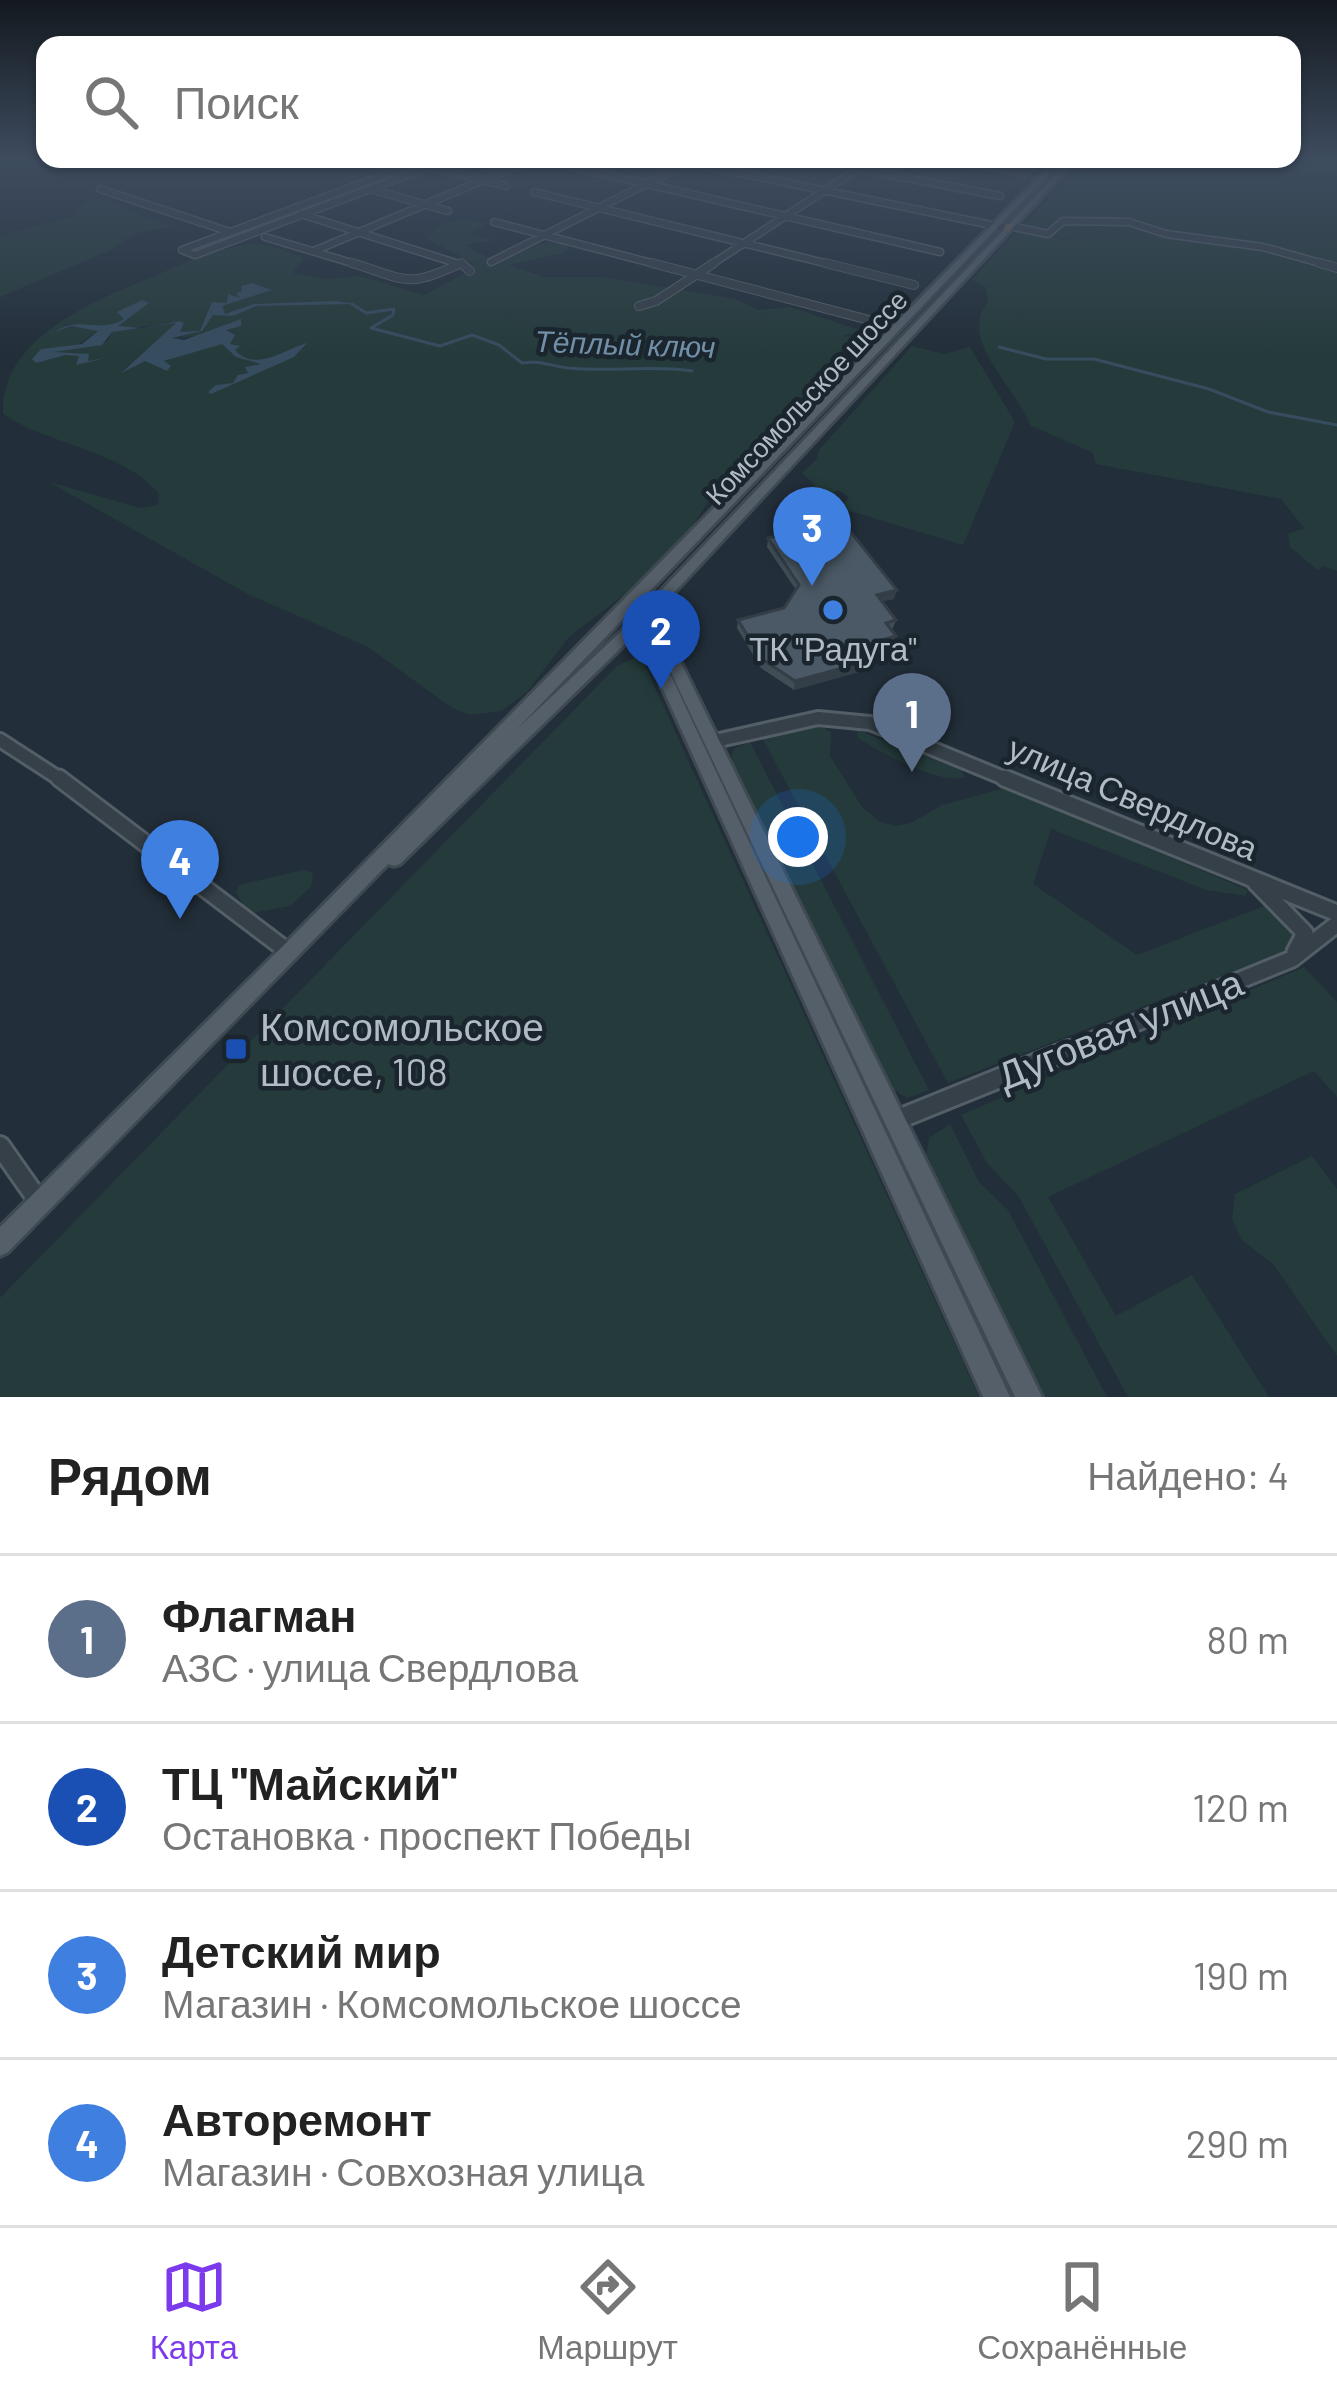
<!DOCTYPE html>
<html lang="ru">
<meta charset="utf-8">
<style>
body{margin:0;font-family:Barlow,sans-serif;background:#f6f6f6;color:#222}
.you{position:absolute;left:798px;top:837px;width:42px;height:42px;margin:-30px;border:9px solid #fff;border-radius:50%;background:#1a73e8;box-shadow:0 0 0 18px #1a73e833}
.badge{display:grid;place-items:center;width:78px;height:78px;border-radius:50%;background:#7c3aed;color:#fff;font-size:39px;font-weight:700}
.pin{position:absolute;translate:-50% -99px;filter:drop-shadow(0 3px 6px #0008)}
.pin::after{content:'';position:absolute;top:63px;width:42px;height:36px;background:inherit;clip-path:polygon(0 0,100% 0,50% 100%)}
.list{margin:0;padding:0;list-style:none}
h2{display:flex;justify-content:space-between;align-items:center;height:156px;margin:0;padding:0 48px;font-size:51px}
h2 small{font-size:39px;font-weight:400;color:#767676}
.list li{display:grid;grid-template-columns:78px 1fr auto;gap:36px;align-items:center;box-sizing:border-box;height:168px;padding:0 48px;border-top:3px solid #e0e0e0}
.list b{display:block;font-size:45px;white-space:nowrap}
.list p{margin:0;font-size:39px;white-space:nowrap;color:#767676}
.list em{font-size:39px;font-style:normal;color:#767676}
.icon{flex:none;width:66px;height:66px;fill:none;stroke:currentColor;stroke-width:2;stroke-linecap:round;stroke-linejoin:round}
.map{position:relative;flex:none;width:1337px;height:1397px;overflow:hidden}
.search{position:absolute;background:#fff;box-shadow:0 3px 9px #0004;left:36px;right:36px;top:36px;height:132px;display:flex;align-items:center;gap:30px;box-sizing:border-box;padding:0 42px;border-radius:24px;color:#767676;font-size:45px}
.sheet{height:828px;background:#fff}
nav{display:flex;justify-content:space-around;align-items:center;box-sizing:border-box;height:168px;border-top:3px solid #e0e0e0;background:#fff;font-size:33px;color:#767676}
nav a{display:grid;justify-items:center;gap:6px}
nav .on{color:#7c3aed}
.map>svg:first-child{display:block}
.green{fill:#253b3b;fill-rule:evenodd}
.water{fill:#364c5f}
.lines{fill:none;stroke-linecap:round;stroke-linejoin:round}
.stream{stroke:#364c5f;stroke-width:3}
.minor-far4-casing{stroke:#545e67;stroke-width:9}
.minor-far3-casing{stroke:#545e67;stroke-width:10}
.minor-far2-casing{stroke:#545e67;stroke-width:18}
.minor-far1-casing{stroke:#545e67;stroke-width:21}
.minor-casing{stroke:#545e67;stroke-width:24}
.major-casing{stroke:#3f4952;stroke-width:6}
.highway-casing{stroke:#414b54;stroke-width:6}
.minor-far4{stroke:#364049;stroke-width:6}
.minor-far3{stroke:#364049;stroke-width:8}
.minor-far2{stroke:#364049;stroke-width:12}
.minor-far1{stroke:#364049;stroke-width:15}
.minor{stroke:#364049;stroke-width:18}
.major{fill:#545f69;fill-rule:evenodd}
.highway{fill:#6f6153;fill-rule:evenodd}
.wall{fill:#404d57}
.shaded-wall{fill:#343e47}
.building{fill:#4a5965;stroke:#343e47;stroke-width:3}
.shop-dot{fill:#3f7fe0;stroke:#1b252e;stroke-width:4.5}
.transit-dot{fill:#1a4fb4;stroke:#1b252e;stroke-width:4.5}
.labels{text-anchor:middle;stroke-width:9;stroke-linejoin:round;paint-order:stroke}
.far-street-label{font-size:27px;fill:#b1bbc5;stroke:#1b252e}
.far-water-label{font-size:30px;font-style:italic;fill:#728fa8;stroke:#1b252e}
.poi-label{font-size:33px;fill:#b1bbc5;stroke:#1b252e}
.street-label{font-size:33px;fill:#b1bbc5;stroke:#1b252e}
.near-poi-label{font-size:39px;fill:#b1bbc5;stroke:#1b252e;text-anchor:start}
.near-street-label{font-size:39px;fill:#b1bbc5;stroke:#1b252e}
</style>
<div class="map">
<svg width="1337" height="1397" viewBox="0 0 1337 1397">
<rect width="100%" height="100%" fill="#222e39"/>
<!-- green -->
<path class="green" d="M1083,161H1337V571L1324,566L1317,570L1290,547L1288,534L1304,528L1281,499L1096,464L1093,453L1030,425C1016,386 957,341 988,301L986,288L972,280L1016,231L1076,241L1020,227C1044,206 1059,184 1083,161Z
M100,198L170,227L135,233L109,251L0,297V236L72,217L84,203Z
M461,219L488,223L470,233L493,240L466,245C510,278 525,235 567,243L568,249L562,253L509,265L544,277H600L689,291L735,299L759,310L790,307L863,331L843,336L857,337L836,355L839,360L830,367L822,384L784,408L767,444L724,479L668,561L569,637L527,692L501,711L471,715L452,708L368,647L248,594L49,482L141,508L158,505L159,494C123,450 50,446 3,414C0,339 93,301 145,280C178,266 215,248 251,244C267,242 288,253 304,258L293,273L325,279L360,276L424,295L473,269V263L426,238L440,226ZM180,321L184,323L180,332H198L170,339L206,335L180,342L195,350L163,362L171,366L167,371L145,361L122,371L177,323L112,332L107,342L78,345L98,330L71,326L56,331L68,324L134,328Z
M912,346L944,354L970,347L1015,422L963,545L840,508L849,497L838,490L819,501L806,493L815,485L802,473L817,459L818,451Z
M640,655L979,1397H0V1298L617,666Z
M817,724L831,732L830,756L862,807L879,821L895,826L911,823L942,805L1005,788L1248,890L1245,896L1206,890L1051,829L1033,884L1137,955L1264,906L1294,936L1293,948L948,1083L762,738Z
M857,730L961,770L965,777C942,786 879,752 858,738Z
M750,742L929,1090L907,1098L886,1085L731,766L733,749Z
M303,870L313,873L311,887L290,906L248,914L236,892L239,885Z
M1304,967L1337,1002V1097L1314,1071L1048,1197L1116,1316L1192,1275L1269,1397H1128L1019,1197L987,1163L961,1115Z
M950,1124L979,1182L1008,1210L1107,1397H1040L925,1162L929,1138Z
M1312,1156L1337,1189V1356L1273,1264L1242,1240L1232,1219L1235,1194Z"/>
<!-- water -->
<path class="water" d="M252,283L272,290L222,306L225,314L254,304L336,301L354,304L256,306L233,316L213,315L202,331L172,338L184,340L241,319V326L226,330L235,335L230,344L240,346L235,350C255,373 285,349 307,343L294,357L211,394L208,392L216,385L233,383L238,375L248,373L245,367L261,364L236,357L222,344L164,361L171,366L167,371L145,361L121,373L176,323L112,332L102,345L54,352L89,354L88,361L106,358L76,365L79,356L65,355L36,363L32,359L41,349L82,344L98,331L71,326L55,332C77,315 102,334 124,319L117,312L142,300L149,303L118,326L141,328L180,321L184,323L180,332L200,331L212,302L227,303L228,294L240,298L236,293L242,291L241,286Z"/>
<g class="lines">
<!-- stream -->
<path class="stream" d="M352,304L366,313L394,309L393,315L371,328L440,346L472,335L499,345L522,363C540,360 551,366 568,368C610,372 650,365 692,371
M999,347L1046,359H1094L1209,389L1268,412L1337,425"/>
<defs>
<path id="minor-far4" d="M543,161L551,163
M682,161L1006,228
M819,161L1000,196
M957,161L1025,173L1039,161
M431,167L506,186
M574,167L940,252
M100,189L230,232
M370,189L448,211
M534,192L837,266
M301,214L465,266
M494,222L663,266
M1009,226L1048,234L1063,221L1129,222L1166,234L1263,247L1331,266
M265,237L362,266
M182,250L195,255L445,161
M182,250L422,161
M314,251L529,161
M491,262L692,161
M454,266L461,263
M709,266L870,161"/>
<path id="minor-far3" d="M352,263C407,280 407,289 461,263
M461,263L470,271
M652,263L869,320
M825,263L914,285
M1320,263L1337,268
M639,306L656,301L714,263"/>
<path id="minor-far2" d="M0,740L63,781
M715,741L818,718L870,723L1011,781"/>
<path id="minor-far1" d="M59,778L290,953
M1004,778L1337,913
M1256,883L1305,933L1295,952
M1062,1053L1292,959L1337,924"/>
<path id="minor" d="M896,1120L1069,1050
M0,1146L40,1203"/>
<path id="major" d="M1055,161H1061L628,614L637,616L1069,161H1075L656,612L1042,1397H1015L647,622L643,626L672,678L1010,1397H983L658,678L634,635L400,864L394,866L388,864L8,1252L0,1256V1227L283,946ZM625,617L628,625L516,730Z"/>
<path id="highway" d="M1006,224H1012L1013,226L1010,230H1004Z"/>
</defs>
<!-- minor-far4 casing -->
<use href="#minor-far4" class="minor-far4-casing"/>
<!-- minor-far3 casing -->
<use href="#minor-far3" class="minor-far3-casing"/>
<!-- minor-far2 casing -->
<use href="#minor-far2" class="minor-far2-casing"/>
<!-- minor-far1 casing -->
<use href="#minor-far1" class="minor-far1-casing"/>
<!-- minor casing -->
<use href="#minor" class="minor-casing"/>
<!-- major casing -->
<use href="#major" class="major-casing"/>
<!-- highway casing -->
<use href="#highway" class="highway-casing"/>
<!-- minor-far4 -->
<use href="#minor-far4" class="minor-far4"/>
<!-- minor-far3 -->
<use href="#minor-far3" class="minor-far3"/>
<!-- minor-far2 -->
<use href="#minor-far2" class="minor-far2"/>
<!-- minor-far1 -->
<use href="#minor-far1" class="minor-far1"/>
<!-- minor -->
<use href="#minor" class="minor"/>
<!-- major -->
<use href="#major" class="major"/>
<!-- highway -->
<use href="#highway" class="highway"/>
</g>
<!-- wall -->
<path class="wall" d="M768,538L894,599L882,601L896,620L893,628L891,629L893,644L866,652L872,660L869,669L794,690L761,668L737,628L738,620L784,608L796,590L767,547Z"/>
<!-- shaded-wall -->
<path class="shaded-wall" d="M897,590L894,599L874,603L877,595Z
M896,636L893,644L859,654L862,646Z
M872,660L869,669L794,690L795,681Z"/>
<!-- building -->
<path class="building" d="M842,521L897,590L877,595L896,620L886,623L896,636L862,646L872,660L795,681L762,659L738,620L784,608L799,585L768,538Z"/>
<!-- sky -->
<linearGradient id="sky" x2="0" y2="1"><stop stop-color="#13191f"/><stop offset="0.45" stop-color="#3e4c5f"/><stop offset="1" stop-color="#3e4c5f" stop-opacity="0"/></linearGradient>
<rect width="1337" height="356" fill="url(#sky)"/>
<!-- markers -->
<circle class="shop-dot" cx="833" cy="610" r="12"/>
<rect class="transit-dot" x="224" y="1037" width="24" height="24" rx="6"/>
<g class="labels">
<!-- far-street labels -->
<g class="far-street-label">
<text transform="translate(807 398) rotate(-47)" y="9">Комсомольское шоссе</text>
</g>
<!-- far-water labels -->
<g class="far-water-label">
<text transform="translate(625 345) rotate(2)" y="10">Тёплый ключ</text>
</g>
<!-- poi labels -->
<g class="poi-label">
<text x="833" y="661">ТК "Радуга"</text>
</g>
<!-- street labels -->
<g class="street-label">
<text transform="translate(1133 798) rotate(23)" y="12">улица Свердлова</text>
</g>
<!-- near-poi labels -->
<g class="near-poi-label">
<text x="260" y="1041">Комсомольское<tspan x="260" dy="45">шоссе, 108</tspan></text>
</g>
<!-- near-street labels -->
<g class="near-street-label">
<text transform="translate(1120 1029) rotate(-22)" y="14">Дуговая улица</text>
</g>
</g>
</svg>
<div class="you"></div>
<div class="pin badge" style="left:912px;top:772px;background:#5c6f8a">1</div>
<div class="pin badge" style="left:661px;top:689px;background:#1a4fb4">2</div>
<div class="pin badge" style="left:812px;top:586px;background:#3f7fe0">3</div>
<div class="pin badge" style="left:180px;top:919px;background:#3f7fe0">4</div>
<div class="search"><svg class="icon" aria-label="search" viewBox="0 0 24 24"><circle cx="10" cy="10" r="6"/><path d="M15 15l6 6"/></svg>Поиск</div>
</div>
<section class="sheet">
<h2>Рядом<small>Найдено: 4</small></h2>
<ul class="list">
<li><span class="badge" style="background:#5c6f8a">1</span><div><b>Флагман</b><p>АЗС · улица Свердлова</p></div><em>80 m</em></li>
<li><span class="badge" style="background:#1a4fb4">2</span><div><b>ТЦ &quot;Майский&quot;</b><p>Остановка · проспект Победы</p></div><em>120 m</em></li>
<li><span class="badge" style="background:#3f7fe0">3</span><div><b>Детский мир</b><p>Магазин · Комсомольское шоссе</p></div><em>190 m</em></li>
<li><span class="badge" style="background:#3f7fe0">4</span><div><b>Авторемонт</b><p>Магазин · Совхозная улица</p></div><em>290 m</em></li>
</ul>
</section>
<nav>
<a class="on"><svg class="icon" aria-label="map" viewBox="0 0 24 24"><path d="M3 6l6-2 6 2 6-2v14l-6 2-6-2-6 2zM9 4v14M15 6v14"/></svg>Карта</a>
<a><svg class="icon" aria-label="directions" viewBox="0 0 24 24"><path d="M12 3l9 9-9 9-9-9zM9 14v-3h6M13 9l2 2-2 2"/></svg>Маршрут</a>
<a><svg class="icon" aria-label="saved" viewBox="0 0 24 24"><path d="M7 4h10v16l-5-4-5 4z"/></svg>Сохранённые</a>
</nav>
